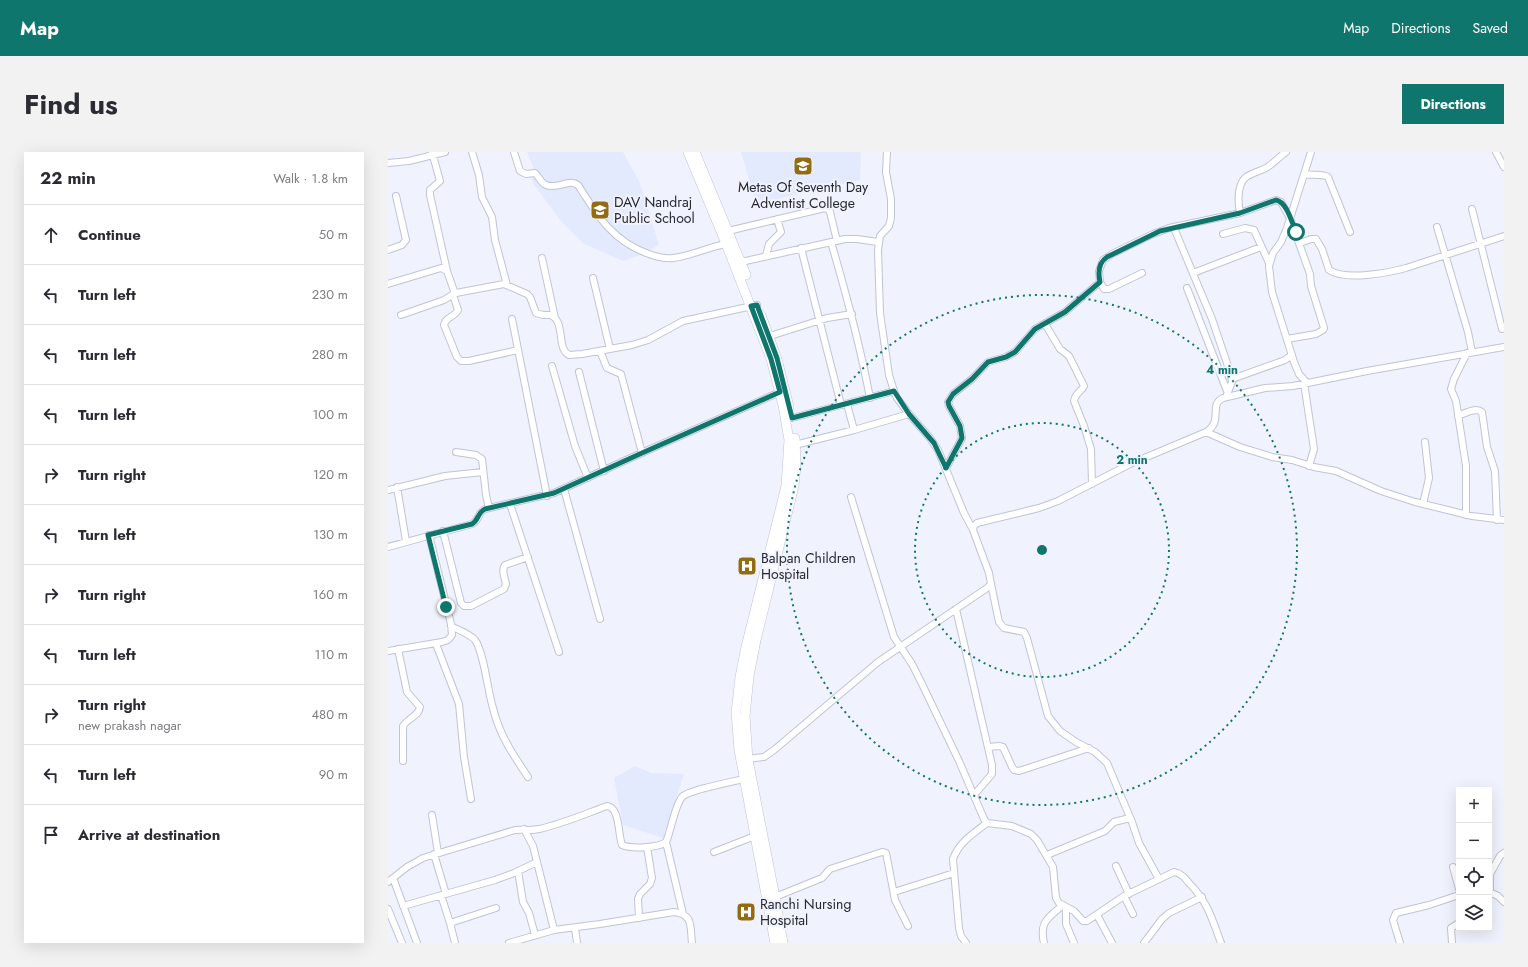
<!DOCTYPE html>
<meta charset="utf-8">
<style>
body{margin:0;font-family:Jost,sans-serif;background:#f2f2f3;color:#2b2b33}
.controls{position:absolute;right:12px;bottom:12px;display:grid;overflow:hidden;border-radius:0px;box-shadow:0 4px 16px #0002}
.controls button{width:36px;height:36px;display:grid;place-items:center;padding:0;border:0;border-bottom:1px solid #e1e1e2;background:#fff;color:#2b2b33;font:20px sans-serif}
.stop{position:absolute;width:12px;height:12px;margin:-9px;border:3px solid #0f766e;border-radius:50%;background:#fff}
.stop.end{background:#0f766e;border-color:#fff;box-shadow:0 1px 4px #0008}
.list{margin:0;padding:0;list-style:none}
h2{display:flex;justify-content:space-between;align-items:center;height:52px;margin:0;padding:0 16px;font-size:17px}
h2 small{font-size:13px;font-weight:400;color:#7c7c81}
.list li{display:grid;grid-template-columns:26px 1fr auto;gap:12px;align-items:center;box-sizing:border-box;height:60px;padding:0 16px;border-top:1px solid #e1e1e2}
.list b{display:block;font-size:15px;white-space:nowrap}
.list p{margin:0;font-size:13px;white-space:nowrap;color:#7c7c81}
.list em{font-size:13px;font-style:normal;color:#7c7c81}
.icon{flex:none;width:22px;height:22px;fill:none;stroke:currentColor;stroke-width:2;stroke-linecap:round;stroke-linejoin:round}
.map{position:relative;flex:none;width:1116px;height:791px;overflow:hidden;border-radius:0px}
header{display:flex;align-items:center;gap:24px;box-sizing:border-box;height:56px;padding:0 20px;background:#0f766e;color:#fff}
header strong{font-size:19px}
nav{display:flex;gap:22px;margin-inline-start:auto;font-size:14px}
.intro{display:flex;align-items:center;justify-content:space-between;box-sizing:border-box;height:96px;padding:0 24px}
h1{margin:0;font-size:28px}
.button{padding:10px 18px;border-radius:0px;background:#0f766e;color:#fff;font-size:14px;font-weight:700}
main{display:flex;gap:24px;padding:0 24px}
aside{flex:1;background:#fff;border-radius:0px;box-shadow:0 4px 16px #0002}
.map>svg:first-child{display:block}
.built{fill:#e4eafe}
.lines{fill:none;stroke-linecap:round;stroke-linejoin:round}
.minor-casing{stroke:#bfc4d6;stroke-width:8}
.secondary-casing{stroke:#bfc4d6;stroke-width:10}
.minor{stroke:#fff;stroke-width:6}
.secondary{stroke:#fff;stroke-width:9}
.route{stroke:#0f766e;stroke-width:5}
.ring{fill:none;stroke:#0f766e;stroke-width:2;stroke-dasharray:2 4}
.labels{text-anchor:middle;stroke-width:4;stroke-linejoin:round;paint-order:stroke}
.poi-label{font-size:14px;fill:#26282f;stroke:#f0f3fe;text-anchor:start}
.centre{fill:#0f766e;stroke:#f0f3fe;stroke-width:2}
.ring-label{font-size:12px;text-anchor:middle;font-weight:bold;fill:#0f766e;stroke:#f0f3fe;stroke-width:4;stroke-linejoin:round;paint-order:stroke}
</style>
<header>
<strong>Map</strong>
<nav><a>Map</a><a>Directions</a><a>Saved</a></nav>
</header>
<div class="intro"><h1>Find us</h1><a class="button">Directions</a></div>
<main>
<aside>
<h2>22 min<small>Walk · 1.8 km</small></h2>
<ul class="list">
<li><svg class="icon" aria-label="ahead" viewBox="0 0 24 24"><path d="M12 20V5M6 11l6-6 6 6"/></svg><div><b>Continue</b></div><em>50 m</em></li>
<li><svg class="icon" aria-label="left" viewBox="0 0 24 24"><path d="M17 20v-9H6M10 6l-5 5 5 5"/></svg><div><b>Turn left</b></div><em>230 m</em></li>
<li><svg class="icon" aria-label="left" viewBox="0 0 24 24"><path d="M17 20v-9H6M10 6l-5 5 5 5"/></svg><div><b>Turn left</b></div><em>280 m</em></li>
<li><svg class="icon" aria-label="left" viewBox="0 0 24 24"><path d="M17 20v-9H6M10 6l-5 5 5 5"/></svg><div><b>Turn left</b></div><em>100 m</em></li>
<li><svg class="icon" aria-label="right" viewBox="0 0 24 24"><path d="M7 20v-9h11M14 6l5 5-5 5"/></svg><div><b>Turn right</b></div><em>120 m</em></li>
<li><svg class="icon" aria-label="left" viewBox="0 0 24 24"><path d="M17 20v-9H6M10 6l-5 5 5 5"/></svg><div><b>Turn left</b></div><em>130 m</em></li>
<li><svg class="icon" aria-label="right" viewBox="0 0 24 24"><path d="M7 20v-9h11M14 6l5 5-5 5"/></svg><div><b>Turn right</b></div><em>160 m</em></li>
<li><svg class="icon" aria-label="left" viewBox="0 0 24 24"><path d="M17 20v-9H6M10 6l-5 5 5 5"/></svg><div><b>Turn left</b></div><em>110 m</em></li>
<li><svg class="icon" aria-label="right" viewBox="0 0 24 24"><path d="M7 20v-9h11M14 6l5 5-5 5"/></svg><div><b>Turn right</b><p>new prakash nagar</p></div><em>480 m</em></li>
<li><svg class="icon" aria-label="left" viewBox="0 0 24 24"><path d="M17 20v-9H6M10 6l-5 5 5 5"/></svg><div><b>Turn left</b></div><em>90 m</em></li>
<li><svg class="icon" aria-label="arrive" viewBox="0 0 24 24"><path d="M6 21V4h12l-3 4 3 4H6"/></svg><div><b>Arrive at destination</b></div></li>
</ul>
</aside>
<div class="map">
<svg width="1116" height="791" viewBox="0 0 1116 791">
<rect width="100%" height="100%" fill="#f0f3fe"/>
<!-- built -->
<path class="built" d="M139,0H235L252,31L271,93L252,103L235,109L196,92L173,69L146,33L142,21L146,17Z
M353,0H473L472,28L368,52Z
M247,614L264,621L296,622L275,686L235,673L226,626Z"/>
<g class="lines">
<defs>
<path id="minor" d="M44,0L52,29L42,38V43L59,119
M84,0L91,23L94,45L104,65L107,88L119,133
M126,0L132,19L138,22L147,21C151,25 153,31 158,33C170,38 181,26 190,33C209,63 225,90 261,102C269,105 277,107 285,106C303,104 320,95 338,92
M499,0L498,20L503,47V66L501,74L492,84L490,98L492,161L501,223L506,239L509,246L521,262L542,286L550,298L576,361L585,378
M1108,0L1116,15
M0,11L21,9L57,0
M917,22C925,24 934,21 940,25L962,80
M1084,57L1114,177
M852,61C850,50 849,33 858,25C864,21 872,19 878,16C885,12 891,5 898,0
M1049,75L1080,180L1084,200
M786,76L824,167L843,223L844,230L838,245
M340,79L437,56L441,58L442,60L449,89
M835,82L857,76L866,78L881,111
M443,90C458,141 472,193 482,246
M912,91L923,87H928L934,97L941,118C958,129 999,121 1018,116L1116,84
M413,96L453,253
M0,98L14,93L18,88L8,44
M378,104L381,92L393,80L389,67
M154,106L167,166
M353,110L457,87H469L490,90
M805,121L873,95
M205,126L222,197
M712,130L716,137H721L754,121
M0,132L53,116L59,119L66,139L68,141L116,132L139,142L142,145L148,161L155,163H162C178,168 168,197 181,203L194,202L244,193L260,188L295,169L369,153
M799,136L839,239
M65,143L70,158C67,165 57,165 56,173L69,205L73,209H81L130,198
M13,163L56,148L67,141
M124,167L159,344
M657,172L672,197L681,204L696,234C694,239 687,241 686,249L696,274L703,297L704,332
M382,184L439,166L464,162
M212,199L219,216L233,222L254,301
M164,214L187,294L200,326
M191,220L216,319
M844,227L897,208L904,203
M916,231L926,297L921,314
M919,231L911,222L906,210L884,140L881,114L885,101L893,90L899,76L923,0
M459,252L466,278
M1070,264C1077,261 1088,255 1094,260L1099,295L1107,319L1109,368
M404,266L506,239
M818,280L852,295L884,305L904,308L926,315L948,319L993,339L1027,350L1084,364L1116,368
M407,293L466,278L521,262
M68,300L88,303L94,307L98,343L101,356
M558,316L574,286L572,274L561,254L560,250L565,242L584,227L600,210L618,205L627,200L647,177L677,160L712,130L711,119L715,108L724,102L765,82L781,76L852,61L888,48L893,50L902,66L922,122L923,134L936,176L935,178L928,182L899,187
M9,335L18,389
M176,337L212,467
M0,338L57,324L95,320
M463,345L506,485L524,512L534,532L571,609L596,667L599,671L624,674L643,682L649,688L665,715L668,746L671,751L686,759L695,769H699L736,744L786,720C793,721 797,726 801,731C820,750 824,767 833,791
M122,352L171,500
M1035,352L1041,326L1037,290
M1078,363V314L1068,249L1063,237L1066,227L1079,201
M55,379L73,451L76,454H83L116,437L118,432C117,426 113,419 117,413L140,405
M0,395L84,372C92,368 89,361 97,357L166,341L258,299L392,240
M603,432L611,470L616,476L636,480L639,486L660,564L672,579L688,590L707,600L719,611L744,670L751,691L771,727
M568,457L604,613V622L586,643
M63,474C70,478 82,482 87,488C96,500 100,541 105,556C111,582 125,603 140,625
M48,492L71,552L76,605L83,647
M10,497L19,540L32,555C31,564 20,566 15,574V609
M0,499L54,490L60,488L64,483L63,472L41,383
M601,595L611,594L615,595L624,615L626,618L631,619L701,596
M358,607L376,605L386,598L490,510L599,436L603,432L601,421L585,378L586,374L589,371L651,356L670,349L742,312L818,280C836,269 820,253 835,246L877,236L905,234L979,219L1116,195
M44,663L50,701
M136,677L145,694L166,778
M278,690L295,762
M326,700L367,684
M46,702L58,742
M659,703L717,679L726,670L742,666
M728,714L741,742
M1065,715L1071,737
M130,719L135,750L141,761L147,783
M5,726L29,791
M0,730L19,715L35,706L127,678C135,677 143,679 151,677C174,672 197,662 219,654C232,655 230,683 234,693C243,697 270,696 278,690C283,679 287,653 294,645C300,638 348,629 360,626
M506,740L566,721
M1101,740L1110,744L1116,750
M1102,740V722L1112,704L1116,701
M53,743L62,771L67,791
M736,744L745,762
M387,745L434,726L442,717L494,700L498,701L499,706L507,748L520,774
M15,754L107,728L126,721L149,710
M678,755V772L686,791
M0,757L14,791
M709,763L724,791
M251,766L250,747L252,742L262,732L264,726L259,695
M62,771L108,756
M187,776L189,791
M121,791L166,778L212,772L286,760C306,762 302,776 304,791
M578,791L573,784L571,776L565,707C571,690 586,681 599,671
M656,791C651,770 660,766 675,753
M756,791L774,767L781,761L814,745
M1012,791L1005,768L1008,761L1041,753L1071,743
M1064,791L1063,776L1071,771"/>
<path id="secondary" d="M300,0L337,89L383,207L395,253L401,288L398,334L358,495L352,525L348,561L351,598L387,791
M307,0L358,123
M373,163L389,207L401,255
M395,791L387,745L360,608L357,564L361,524L368,488L406,334L408,313L407,286"/>
</defs>
<!-- minor casing -->
<use href="#minor" class="minor-casing"/>
<!-- secondary casing -->
<use href="#secondary" class="secondary-casing"/>
<!-- minor -->
<use href="#minor" class="minor"/>
<!-- secondary -->
<use href="#secondary" class="secondary"/>
</g>
<g class="lines">
<!-- route -->
<path class="route" d="M58,455L40,383L84,372C91,368 89,361 97,357L166,341L254,301L392,240L383,207L363,154L369,153L389,206L404,266L506,239L521,262L546,291L558,316L574,286L572,274L561,254L560,250L565,242L584,227L600,210L618,205L627,200L647,177L677,160L712,130C710,121 710,111 719,105L772,79L852,61L888,48C899,50 904,71 908,80"/>
</g>
<!-- distance rings -->
<g class="ring">
<circle cx="654" cy="398" r="127"/>
<circle cx="654" cy="398" r="255"/>
</g>
<!-- icons -->
<defs>
<symbol id="university-square" viewBox="-11 -11 22 22"><rect x="-9" y="-9" width="18" height="18" rx="4" fill="#916c13" stroke="#f0f3fe"/><path d="M0-5L7-2L0 1L-7-2ZM-4 1L0 2.5L4 1V4Q0 6-4 4Z" fill="#fff"/></symbol>
<symbol id="school-square" viewBox="-11 -11 22 22"><rect x="-9" y="-9" width="18" height="18" rx="4" fill="#916c13" stroke="#f0f3fe"/><path d="M0-5L7-2L0 1L-7-2ZM-4 1L0 2.5L4 1V4Q0 6-4 4Z" fill="#fff"/></symbol>
<symbol id="hospital-square" viewBox="-11 -11 22 22"><rect x="-9" y="-9" width="18" height="18" rx="4" fill="#916c13" stroke="#f0f3fe"/><path d="M-5-5h3v3.5h4V-5h3V5h-3V1.5h-4V5h-3Z" fill="#fff"/></symbol>
</defs>
<g fill-rule="evenodd">
<use href="#university-square" x="404" y="3" width="22" height="22"/>
<use href="#school-square" x="201" y="47" width="22" height="22"/>
<use href="#hospital-square" x="348" y="403" width="22" height="22"/>
<use href="#hospital-square" x="347" y="749" width="22" height="22"/>
</g>
<g class="labels">
<!-- poi labels -->
<g class="poi-label">
<text x="415" y="40" text-anchor="middle">Metas Of Seventh Day<tspan x="415" dy="16">Adventist College</tspan></text>
<text x="226" y="55">DAV Nandraj<tspan x="226" dy="16">Public School</tspan></text>
<text x="373" y="411">Balpan Children<tspan x="373" dy="16">Hospital</tspan></text>
<text x="372" y="757">Ranchi Nursing<tspan x="372" dy="16">Hospital</tspan></text>
</g>
</g>
<circle cx="654" cy="398" r="6" class="centre"/>
<g class="ring-label">
<text x="834" y="222">4 min</text>
<text x="744" y="312">2 min</text>
</g>
</svg>
<div class="controls">
<button>+</button>
<button>−</button>
<button><svg class="icon" aria-label="locate" viewBox="0 0 24 24"><circle cx="12" cy="12" r="6"/><path d="M12 2v4M12 18v4M2 12h4M18 12h4"/></svg></button>
<button><svg class="icon" aria-label="layers" viewBox="0 0 24 24"><path d="M12 4l9 5-9 5-9-5zM3 14l9 5 9-5"/></svg></button>
</div>
<div class="stop" style="left:908px;top:80px"></div>
<div class="stop end" style="left:58px;top:455px"></div>
</div>
</main>
